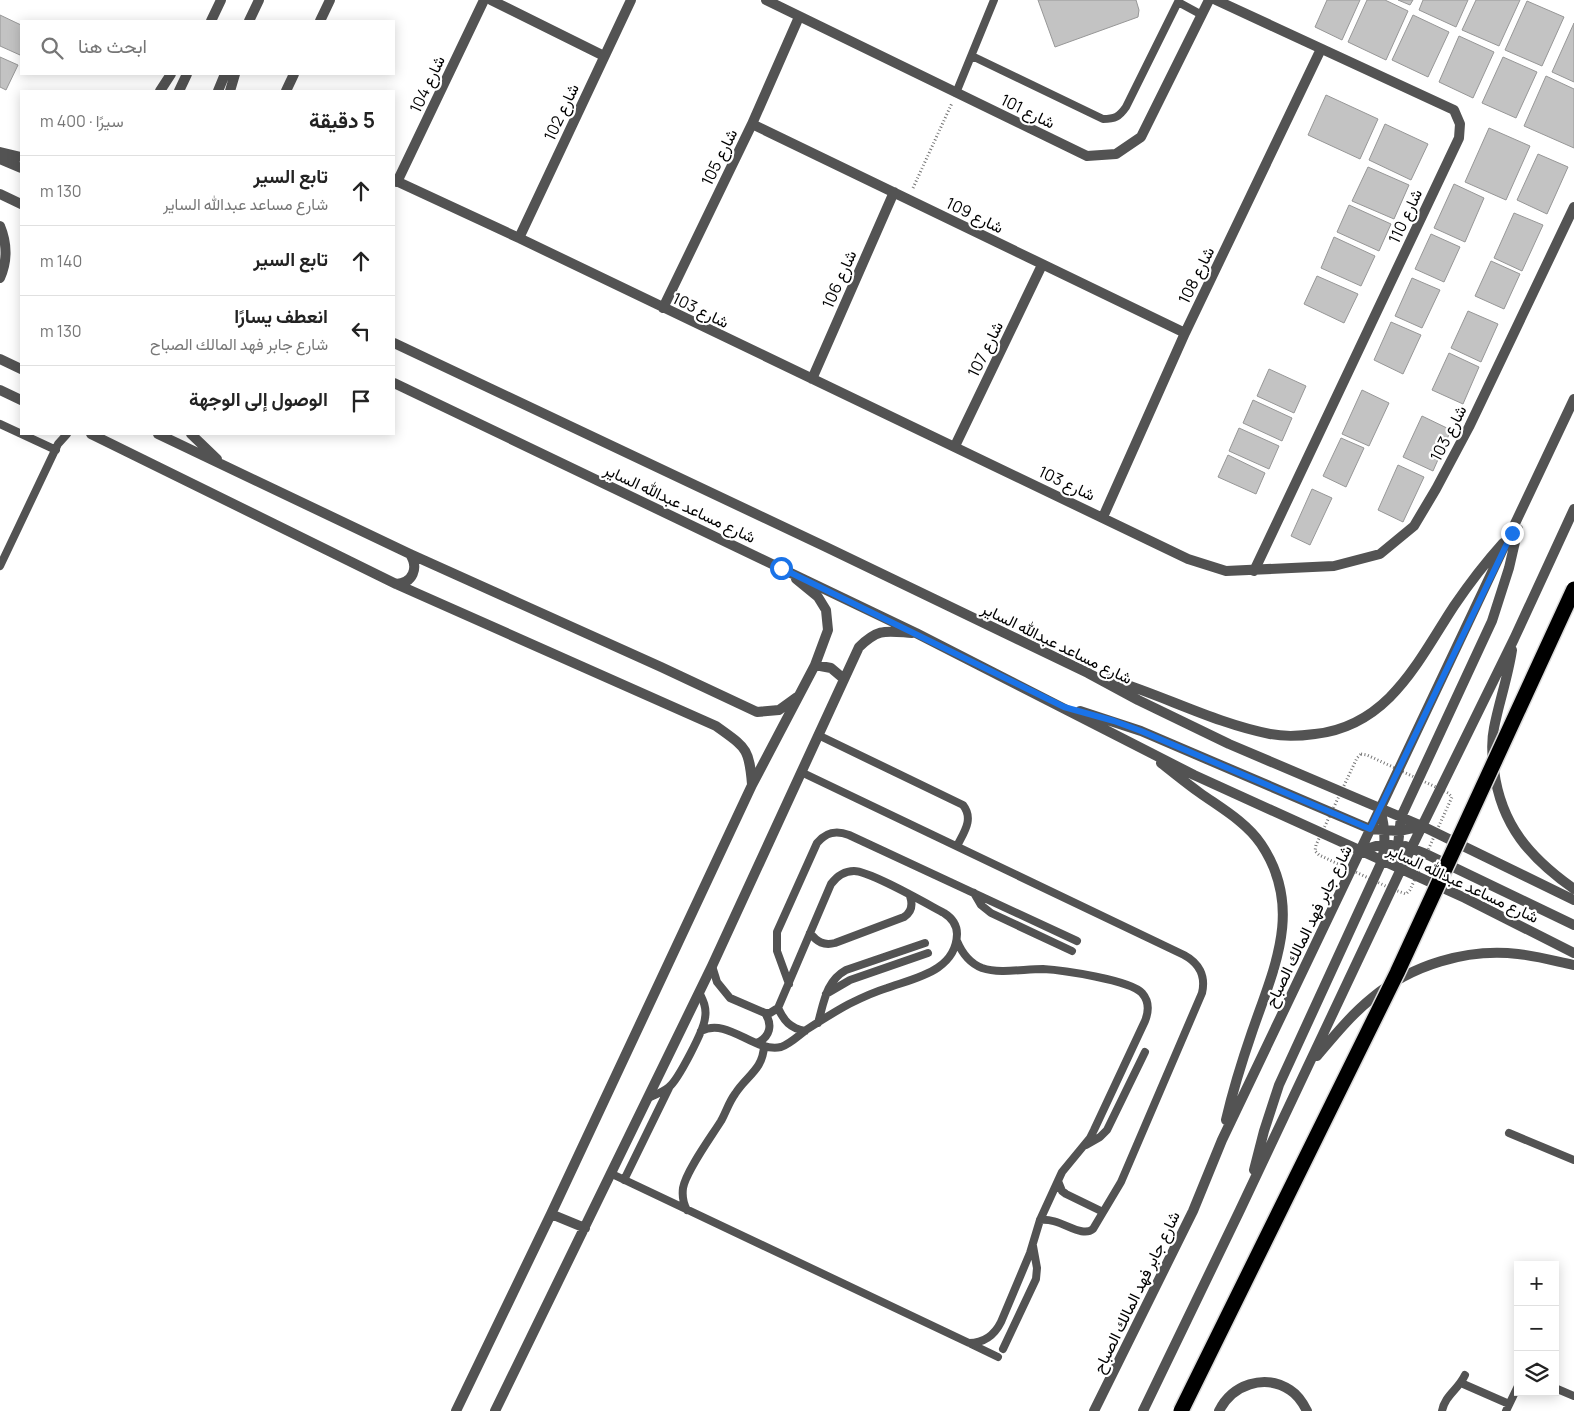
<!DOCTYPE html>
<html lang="ar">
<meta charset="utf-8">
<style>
body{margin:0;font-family:Manrope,Vazirmatn,sans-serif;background:#f2f2f2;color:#222;direction:rtl}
.controls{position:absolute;right:15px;bottom:15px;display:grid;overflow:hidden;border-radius:0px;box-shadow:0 2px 12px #0003}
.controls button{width:45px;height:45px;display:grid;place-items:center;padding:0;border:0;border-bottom:1px solid #e0e0e0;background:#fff;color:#222;font:25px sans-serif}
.stop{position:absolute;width:15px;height:15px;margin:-11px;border:4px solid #1a73e8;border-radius:50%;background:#fff}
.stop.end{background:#1a73e8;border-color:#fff;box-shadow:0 1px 5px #0008}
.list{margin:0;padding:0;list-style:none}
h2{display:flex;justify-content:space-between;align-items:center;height:65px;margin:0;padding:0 20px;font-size:21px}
h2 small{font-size:16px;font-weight:400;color:#767676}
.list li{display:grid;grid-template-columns:32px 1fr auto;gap:15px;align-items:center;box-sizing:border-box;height:70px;padding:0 20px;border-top:1px solid #e0e0e0}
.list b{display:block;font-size:19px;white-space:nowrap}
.list p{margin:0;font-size:16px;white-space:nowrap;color:#767676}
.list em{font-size:16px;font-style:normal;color:#767676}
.icon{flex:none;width:28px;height:28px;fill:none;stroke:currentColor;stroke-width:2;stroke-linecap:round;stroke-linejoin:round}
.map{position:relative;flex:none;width:1574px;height:1411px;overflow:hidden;direction:ltr}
.search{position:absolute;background:#fff;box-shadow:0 2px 12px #0003;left:20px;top:20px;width:375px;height:55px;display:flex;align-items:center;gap:12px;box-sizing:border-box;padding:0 18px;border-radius:0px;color:#767676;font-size:19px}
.panel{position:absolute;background:#fff;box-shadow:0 2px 12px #0003;left:20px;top:90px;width:375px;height:345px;border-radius:0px;direction:rtl}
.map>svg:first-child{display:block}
.building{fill:#c3c3c3;stroke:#979797}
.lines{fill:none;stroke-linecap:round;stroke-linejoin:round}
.path{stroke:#757575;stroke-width:3;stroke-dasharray:1 2.5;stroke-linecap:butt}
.service{stroke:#535353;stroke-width:8}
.minor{stroke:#535353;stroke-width:10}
.tertiary{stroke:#535353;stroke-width:10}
.motorway-bridge-casing{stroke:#dbdbdb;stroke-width:18;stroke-linecap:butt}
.motorway-bridge{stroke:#000;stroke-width:15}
.route{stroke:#1a73e8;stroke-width:6}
.labels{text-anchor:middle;stroke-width:4.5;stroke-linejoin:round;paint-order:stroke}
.street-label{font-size:16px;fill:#000;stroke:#fff}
</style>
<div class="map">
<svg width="1574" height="1411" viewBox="0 0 1574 1411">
<rect width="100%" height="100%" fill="#fff"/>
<!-- building -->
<path class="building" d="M1038,0H1136L1139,10L1138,17L1055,47Z
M1327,0H1360L1342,40L1315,27Z
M1367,0H1385L1408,11L1386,60L1348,42Z
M1398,0H1413L1410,5Z
M1423,0H1468L1456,27L1419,10Z
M1476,0H1520L1499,46L1462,30Z
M1527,1L1564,17L1542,66L1505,50Z
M0,15L21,25V52L20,55L0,46Z
M1413,15L1449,32L1428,77L1392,60Z
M1574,23V82L1552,72Z
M1459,36L1494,52L1473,98L1439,82Z
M0,57L18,65L6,90L0,87Z
M1503,57L1537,72L1516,118L1482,103Z
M1546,76L1574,89V148L1524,126Z
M1326,95L1378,119L1360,159L1308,135Z
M1385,124L1428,144L1411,180L1369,160Z
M1489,128L1530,146L1506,200L1465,182Z
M1538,154L1568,167L1547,214L1517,200Z
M1368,167L1409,185L1394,219L1352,201Z
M1454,184L1484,198L1465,242L1434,228Z
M1349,205L1391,224L1379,251L1337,232Z
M1514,213L1543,225L1522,271L1494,258Z
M1431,234L1460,247L1444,282L1415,269Z
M1334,237L1375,256L1361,286L1321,268Z
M1491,261L1520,274L1504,309L1475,296Z
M1317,276L1358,294L1344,323L1304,304Z
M1412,278L1440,290L1422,328L1395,316Z
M1468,311L1498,324L1481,362L1451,348Z
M1391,322L1421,335L1403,374L1374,360Z
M1449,353L1479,367L1463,404L1432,390Z
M1269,369L1306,386L1294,413L1257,396Z
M1362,390L1389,403L1369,446L1342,434Z
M1253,400L1292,418L1282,441L1243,423Z
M1422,416L1451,430L1433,471L1403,457Z
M1239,428L1279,446L1269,469L1229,451Z
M1341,438L1364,448L1346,487L1323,476Z
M1228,455L1265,473L1256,494L1218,477Z
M1398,465L1424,477L1403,522L1378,510Z
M1312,489L1332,498L1310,545L1291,536Z"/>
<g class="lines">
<!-- path -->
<path class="path" d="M913,188L952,103
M1361,754L1367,755L1440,789L1448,793L1452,797L1410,890L1406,894L1392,889L1319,855L1315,851L1316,845L1357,758Z"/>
<!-- service -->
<path class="service" d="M1178,2L1202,15
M972,56L1103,119C1115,119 1119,117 1126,107L1179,0
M956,93L994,0
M0,424L56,450
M0,566L58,444L67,434
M818,735L963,805C974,819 964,832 957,846
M801,772L1184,955C1199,963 1206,976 1202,993L1121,1182L1093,1229C1081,1239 1060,1217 1040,1220
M974,893L981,905L991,913L1072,951
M810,933C817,942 824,946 835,943L904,917C912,912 913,905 910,896
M789,984L777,951V932L817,843C826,832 836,830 849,835L1077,941
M826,994L850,980L928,953
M778,1008C784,1021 790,1028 805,1031
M818,1023C824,1002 826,981 846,970L925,943
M701,1031C728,1017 754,1053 781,1047C790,1044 798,1036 806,1030C820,1021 834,1012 849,1004C861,998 874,992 887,988C915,978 956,971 957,934C957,924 952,918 944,913C927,904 870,871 854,871C844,871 837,876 831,884L778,1008L770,1013H765L730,998L717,982L712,966
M757,1043C770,1037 773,1025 765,1013
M648,1098C655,1095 663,1092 669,1087C678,1080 704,1030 705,1018C707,1008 703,1000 699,992
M1509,1133L1574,1160
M1086,1145L1100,1137L1107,1130L1145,1052
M612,1174L969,1343C984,1343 994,1336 1001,1322L1030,1253L1040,1220L1062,1172L1090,1138L1094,1130L1145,1021C1149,1011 1149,1001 1142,993C1130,980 1062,970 1043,969C1023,969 1000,974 982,968C969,963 962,953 957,941
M624,1180L669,1088
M1058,1181L1062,1191L1066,1194L1103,1212
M687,1210C683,1203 682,1196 683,1188C686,1171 711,1137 721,1121C726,1112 729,1102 735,1094C746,1076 763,1070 764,1046
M971,1344L998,1357
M1003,1349L1036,1279L1037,1268L1033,1246
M1461,1383L1509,1404
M1555,1388L1574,1396
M1442,1411C1445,1395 1458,1390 1465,1375
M1506,1411L1518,1386"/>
<!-- minor -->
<path class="minor" d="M491,0L604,56
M766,0L1087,156L1116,154L1141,137L1209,0
M1216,0L1454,110L1460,124L1459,138L1254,571
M320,21L330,0
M286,91L294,74
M752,124L1185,333
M394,180L519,238L1188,559L1226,571L1334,566L1380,554L1414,526L1436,489L1469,427L1574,207
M397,182L484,0
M519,238L631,0
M663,308L752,124L799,17
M812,379L894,192
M955,446L1042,265
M1103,517L1185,333L1321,49"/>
<!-- tertiary -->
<path class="tertiary" d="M211,21L221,0
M249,21L259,0
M160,91L171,74
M179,91L187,74
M218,91L225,74
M230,91L235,74
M0,152L21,157
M0,159L21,168
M0,194L21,204
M0,226C7,243 8,260 0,278
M394,343L826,547L1088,673L1138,700L1229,744L1422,826L1574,900
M0,359L21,369
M394,383L916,633L1194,775L1465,898L1574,953
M0,390L21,400
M91,434L396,584L716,726C746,748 749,747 752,784
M158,434L410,554L661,667L757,712L779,710L797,697
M191,434L217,459
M396,584C413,583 419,568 410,554
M1512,650C1508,677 1499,702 1494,728C1491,742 1492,756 1494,770C1501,825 1530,858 1574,889
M815,665L831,668L844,679
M1109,679C1163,695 1214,723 1270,734C1285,737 1301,736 1315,734C1389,726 1418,661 1454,606C1469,584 1485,563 1503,543
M1080,711L1141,731L1370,829L1399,831L1422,826
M1161,763C1174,773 1186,783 1200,793C1221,808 1246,822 1261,844C1304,908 1274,968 1252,1032C1242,1061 1233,1090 1226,1120
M1405,846L1426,854L1574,925
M1360,851L1376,846L1391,845
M1401,869L1398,845L1401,817L1492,621L1509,568L1518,529
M1317,1056C1334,1036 1351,1015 1372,998C1411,965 1467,948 1518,954C1537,956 1555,961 1574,965
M1254,1170L1264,1131L1279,1085L1382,861C1386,843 1385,826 1380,809
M551,1214L585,1228
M456,1411L551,1214L752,785L815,665L828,630L826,610L818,597L796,579
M495,1411L712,966L859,647C879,628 885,631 912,633
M1094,1411L1193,1211L1222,1140L1360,851L1574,399
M1143,1411L1240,1210L1401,869L1514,639L1574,509
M1219,1411C1232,1385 1264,1373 1290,1390C1298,1395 1303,1403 1307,1411"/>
<defs>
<path id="motorway-bridge" d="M1181,1411L1397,973L1574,589"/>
</defs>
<!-- motorway-bridge casing -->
<use href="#motorway-bridge" class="motorway-bridge-casing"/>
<!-- motorway-bridge -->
<use href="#motorway-bridge" class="motorway-bridge"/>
</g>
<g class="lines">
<!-- route -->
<path class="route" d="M781,568L1064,707L1114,721L1141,731L1370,829L1512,533"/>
</g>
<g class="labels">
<!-- street labels -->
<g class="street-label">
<text transform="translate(427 84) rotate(-65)" y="6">شارع 104</text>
<text transform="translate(1028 111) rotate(26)" y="6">شارع 101</text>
<text transform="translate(561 112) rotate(-65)" y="6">شارع 102</text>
<text transform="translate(719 157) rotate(-64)" y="6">شارع 105</text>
<text transform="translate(975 215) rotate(26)" y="6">شارع 109</text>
<text transform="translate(1405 216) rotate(-65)" y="6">شارع 110</text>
<text transform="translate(1196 275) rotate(-64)" y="6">شارع 108</text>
<text transform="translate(839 279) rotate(-66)" y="6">شارع 106</text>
<text transform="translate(701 310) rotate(26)" y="6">شارع 103</text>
<text transform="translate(985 349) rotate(-64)" y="6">شارع 107</text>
<text transform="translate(1448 433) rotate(-63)" y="6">شارع 103</text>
<text transform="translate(1067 483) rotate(25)" y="6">شارع 103</text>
<text transform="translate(680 503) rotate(25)" y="6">شارع مساعد عبدالله الساير</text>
<text transform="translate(1057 643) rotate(26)" y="6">شارع مساعد عبدالله الساير</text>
<text transform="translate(1463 883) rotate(25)" y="6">شارع مساعد عبدالله الساير</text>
<text transform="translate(1308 926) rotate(-64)" y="6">شارع جابر فهد المالك الصباح</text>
<text transform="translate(1136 1292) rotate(-64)" y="6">شارع جابر فهد المالك الصباح</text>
</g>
</g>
</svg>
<div class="controls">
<button>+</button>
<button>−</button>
<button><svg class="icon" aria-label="layers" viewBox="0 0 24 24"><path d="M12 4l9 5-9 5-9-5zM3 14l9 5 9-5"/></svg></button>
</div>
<div class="stop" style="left:781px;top:568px"></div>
<div class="stop end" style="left:1512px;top:533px"></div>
<div class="search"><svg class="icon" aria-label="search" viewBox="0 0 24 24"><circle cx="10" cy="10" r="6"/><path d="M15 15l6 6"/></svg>ابحث هنا</div>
<section class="panel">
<h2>5 دقيقة<small>سيرًا · 400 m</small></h2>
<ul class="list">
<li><svg class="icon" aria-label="ahead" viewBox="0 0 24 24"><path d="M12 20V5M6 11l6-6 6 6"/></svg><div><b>تابع السير</b><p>شارع مساعد عبدالله الساير</p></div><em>130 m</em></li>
<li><svg class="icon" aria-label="ahead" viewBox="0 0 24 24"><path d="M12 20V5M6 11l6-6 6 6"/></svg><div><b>تابع السير</b></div><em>140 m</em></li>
<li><svg class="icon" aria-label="left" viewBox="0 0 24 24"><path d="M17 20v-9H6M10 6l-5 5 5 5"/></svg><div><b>انعطف يسارًا</b><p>شارع جابر فهد المالك الصباح</p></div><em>130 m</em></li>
<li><svg class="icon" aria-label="arrive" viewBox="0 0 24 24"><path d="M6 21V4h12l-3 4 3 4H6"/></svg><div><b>الوصول إلى الوجهة</b></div></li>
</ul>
</section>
</div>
